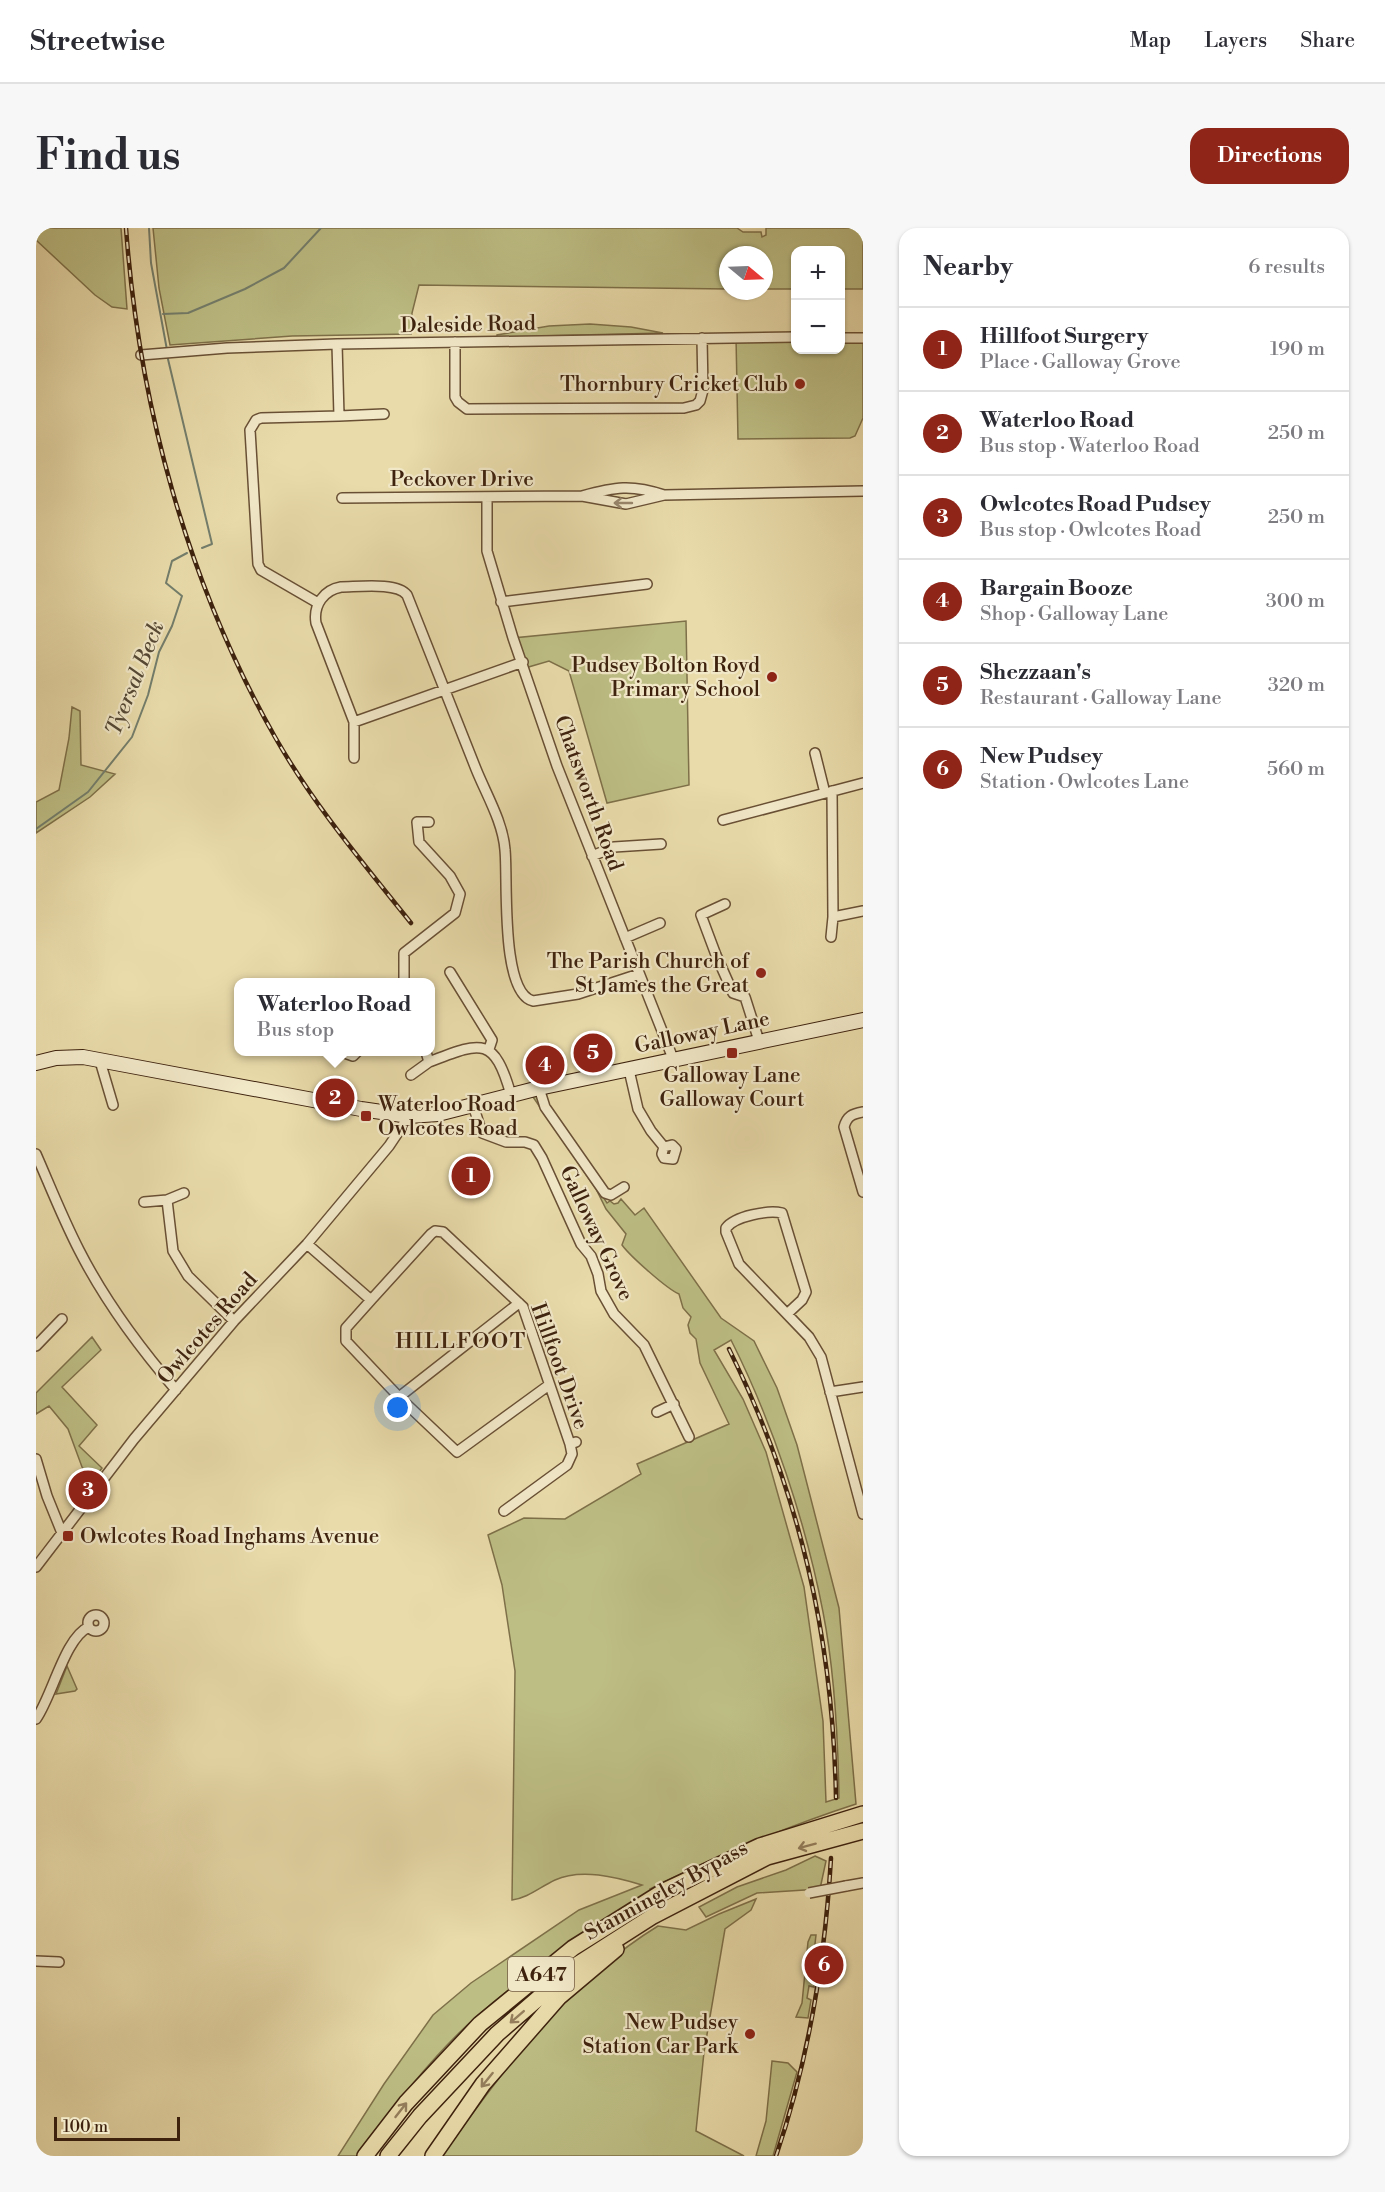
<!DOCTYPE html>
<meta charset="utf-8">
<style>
body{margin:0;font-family:"Libre Bodoni",serif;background:#f7f7f7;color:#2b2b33}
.controls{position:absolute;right:18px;top:18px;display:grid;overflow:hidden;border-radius:12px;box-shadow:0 2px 4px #0004}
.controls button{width:54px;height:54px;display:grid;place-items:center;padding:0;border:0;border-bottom:2px solid #e1e1e2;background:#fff;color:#2b2b33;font:30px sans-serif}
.compass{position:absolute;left:683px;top:18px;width:54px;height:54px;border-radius:50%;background:#fff;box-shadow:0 2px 4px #0004;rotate:109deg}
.scale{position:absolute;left:18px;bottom:15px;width:126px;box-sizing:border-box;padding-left:6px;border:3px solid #3e220e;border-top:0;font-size:16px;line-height:21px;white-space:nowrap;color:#3e220e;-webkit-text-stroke:4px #f1e8c8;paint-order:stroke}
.you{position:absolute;left:362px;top:1180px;width:21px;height:21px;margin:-15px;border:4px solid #fff;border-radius:50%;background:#1a73e8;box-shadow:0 0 0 9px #1a73e833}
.badge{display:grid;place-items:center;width:39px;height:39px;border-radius:50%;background:#8f2418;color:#fff;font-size:20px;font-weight:700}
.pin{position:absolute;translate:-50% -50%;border:3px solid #fff;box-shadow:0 2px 6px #0006}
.popup{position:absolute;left:198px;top:750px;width:201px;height:78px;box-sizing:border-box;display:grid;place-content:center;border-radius:12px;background:#fff;filter:drop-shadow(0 2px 4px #0005);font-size:20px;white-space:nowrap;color:#7c7c81}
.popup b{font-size:22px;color:#2b2b33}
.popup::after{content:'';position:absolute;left:50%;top:100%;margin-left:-12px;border:12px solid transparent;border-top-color:#fff}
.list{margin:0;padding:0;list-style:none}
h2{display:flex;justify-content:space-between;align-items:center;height:78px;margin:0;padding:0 24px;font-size:26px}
h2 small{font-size:20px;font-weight:400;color:#7c7c81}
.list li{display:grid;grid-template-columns:39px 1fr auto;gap:18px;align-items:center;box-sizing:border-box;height:84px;padding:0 24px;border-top:2px solid #e1e1e2}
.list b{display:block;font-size:22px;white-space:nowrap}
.list p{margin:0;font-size:20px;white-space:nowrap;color:#7c7c81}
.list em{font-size:20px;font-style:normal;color:#7c7c81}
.map{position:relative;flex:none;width:827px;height:1928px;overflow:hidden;border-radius:18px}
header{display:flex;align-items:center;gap:36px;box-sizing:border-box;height:84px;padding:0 30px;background:#fff;border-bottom:2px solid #e1e1e2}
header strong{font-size:28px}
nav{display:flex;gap:33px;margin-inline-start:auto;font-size:21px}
.intro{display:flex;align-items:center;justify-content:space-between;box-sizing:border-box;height:144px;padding:0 36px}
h1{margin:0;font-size:42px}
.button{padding:15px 27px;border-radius:18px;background:#8f2418;color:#fff;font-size:21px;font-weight:700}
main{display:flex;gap:36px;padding:0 36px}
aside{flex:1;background:#fff;border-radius:18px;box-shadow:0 2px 4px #0004}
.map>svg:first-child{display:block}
.green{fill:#bdbe84;stroke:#7e7049;stroke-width:1.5;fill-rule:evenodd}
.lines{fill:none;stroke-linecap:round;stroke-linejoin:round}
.stream{stroke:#737e6c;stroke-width:2}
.minor-casing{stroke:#695035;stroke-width:12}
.secondary-casing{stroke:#3e220e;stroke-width:16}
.trunk-casing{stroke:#3e220e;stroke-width:18}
.minor{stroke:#f1e8c8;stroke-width:9}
.secondary{stroke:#f1e8c8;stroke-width:14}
.trunk{stroke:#e9dbaa;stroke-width:15}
.rail-casing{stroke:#3e220e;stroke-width:4.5}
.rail{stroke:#f1e8c8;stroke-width:2;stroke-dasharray:7;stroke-linecap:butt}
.minor-bridge-casing{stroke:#695035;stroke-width:12;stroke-linecap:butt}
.minor-bridge{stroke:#f1e8c8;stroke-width:9}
.oneway{stroke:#98856b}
.oneway2{stroke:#947e5c}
.poi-dot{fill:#8f2418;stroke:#f1e8c8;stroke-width:2}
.labels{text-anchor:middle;stroke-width:4.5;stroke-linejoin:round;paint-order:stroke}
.shield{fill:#f1e8c8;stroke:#745d46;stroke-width:1.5}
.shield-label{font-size:20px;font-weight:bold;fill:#3e220e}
.street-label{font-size:21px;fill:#3e220e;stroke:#f1e8c8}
.poi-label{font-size:21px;fill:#3e220e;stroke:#f1e8c8;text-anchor:end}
.water-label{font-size:22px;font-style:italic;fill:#544835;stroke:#f1e8c8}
.neighbourhood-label{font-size:22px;letter-spacing:1.5px;fill:#3e220e;stroke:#f1e8c8}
</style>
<header>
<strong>Streetwise</strong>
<nav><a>Map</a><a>Layers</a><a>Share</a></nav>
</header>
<div class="intro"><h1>Find us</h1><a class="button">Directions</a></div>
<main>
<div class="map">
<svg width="827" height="1928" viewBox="0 0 827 1928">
<rect width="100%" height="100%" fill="#e9dbaa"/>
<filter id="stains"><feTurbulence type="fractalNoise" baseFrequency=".00333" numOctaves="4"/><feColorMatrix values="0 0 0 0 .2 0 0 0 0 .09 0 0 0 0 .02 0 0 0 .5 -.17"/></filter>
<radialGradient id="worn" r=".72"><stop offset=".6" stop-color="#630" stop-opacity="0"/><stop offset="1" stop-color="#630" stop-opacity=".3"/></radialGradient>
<!-- green -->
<path class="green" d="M0,0H85L91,81L76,79L59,67L0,12Z
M117,0H701L707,4H725L726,9L730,7V0H827V61H805L804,22H760L759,61H728V27H692V61L383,57L376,85L375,106L256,108L134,117L123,60Z
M554,96L595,99L627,105L461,109V107L513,98Z
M700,109H759L760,122H804L805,110H827V190L819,208L814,210L702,211Z
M650,393L653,557L571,575L533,443L513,433L489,440L477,410Z
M36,479L44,483L45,537L79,546L54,569L0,605V574L23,562L33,510Z
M501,868L571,975L574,973L578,976L582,975L585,971L599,987L608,980L685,1090L718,1113L741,1160L761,1217L803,1380L820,1576C749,1599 681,1628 614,1661L617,1665C557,1704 494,1741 440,1789C395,1829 357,1880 321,1928H302L348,1856L397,1787L435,1755L543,1682L606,1657C580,1649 545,1640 519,1652C504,1659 492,1670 476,1672L479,1443L466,1357L452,1307L488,1290L529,1291L605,1246L601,1236L693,1196L664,1135L660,1111L654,1105L652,1097L655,1089L647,1080L643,1066C631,1061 594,1028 586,1017L590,1006L570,981L560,961L497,869ZM695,1112C736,1193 770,1295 787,1384C799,1445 802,1508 803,1570L790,1574L787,1493L768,1359L730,1224L707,1171L678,1122Z
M56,1109L65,1122L26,1159L61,1197L43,1218L66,1240L56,1253L46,1239L32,1201L13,1178L0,1186V1165Z
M31,1438L41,1461L39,1463L20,1466Z
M779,1628L790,1633L784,1661L721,1665L670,1689L663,1679L701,1659L750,1642Z
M720,1671L715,1682L689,1701L668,1824L660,1903L708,1928H406C466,1843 532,1753 622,1698L650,1702L683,1686Z
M775,1707H780L775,1751L779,1752L778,1759L773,1758L771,1770L775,1772L772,1790L760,1789L766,1775L772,1714Z
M736,1833L752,1835L761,1844L737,1928H720L730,1893Z"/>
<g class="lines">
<!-- stream -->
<path class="stream" d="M113,0L115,35L131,122
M127,86L152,85L209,61L248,40L285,0
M131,127L176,316L166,320
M0,601L52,564L96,509L112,467L123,424L136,398L146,368L130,355L136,333L151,325"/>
<defs>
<path id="minor" d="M804,110H827
M419,114V169L422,174L431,181L648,180L660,177L664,173L667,162L666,110
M105,127L191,120L301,116L760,109
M303,188L348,186
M546,268L590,276L628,267L827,263
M306,270L546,268C579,259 595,256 628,267
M451,270V323L477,410L521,538L638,833
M465,374L611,356
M282,375L225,342L222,336L214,202L220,192L225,190L303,188L301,116
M487,434L318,494L280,395C277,377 288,362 305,359C322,359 361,354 371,367C394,425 417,483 440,541C450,566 467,594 469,622C472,650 464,765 497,773L542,766L603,746
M318,494V530
M779,525L789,565
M796,563L797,689L827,683
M687,592L827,555
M556,628L578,619L625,616
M689,676L665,687L680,727L697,765L709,769L723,813
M795,709L797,689
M589,710L624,695
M414,744L456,812L453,821
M368,754V725L419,685L424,666L414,648L383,614L381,594H393
M306,824L317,828L321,824
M390,824L393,834C445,814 458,807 475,867
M64,833L77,877
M593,842L602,881L615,903L628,919L636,917L640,921L637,931L628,930L626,926L628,919
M375,847L393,834
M503,860L509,879L569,965L575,967L588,959
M437,877L446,905L470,914H489L498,917L506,930L545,1016L555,1028L562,1046L565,1063L578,1086L608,1117L653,1209
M827,884C816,886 811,888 808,899L827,964
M0,926C14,958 27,991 43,1022C69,1073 103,1119 140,1162
M131,972L148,965
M108,974L131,972L137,1023L152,1048L198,1093
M271,1016L335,1072L395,1006L399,1003L407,1004L487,1079L534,1216
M335,1072L310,1100V1113L363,1169L421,1224L513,1157
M751,1086L766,1072L770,1064L746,985C732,982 699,988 690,1000V1004L703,1036L773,1109L785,1129L827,1286
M0,1118L26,1091
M794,1164L827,1159
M363,1169L483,1075
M621,1184L638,1176
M0,1231L11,1268L26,1305
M468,1283L531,1237L536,1226L534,1216L540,1214
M0,1339L98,1211L198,1093L271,1016L353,918L373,888
M52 1395a8 8 0 1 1 16 0a8 8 0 1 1-16 0Z
M0,1491C16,1469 29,1409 53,1399
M810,1658L827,1655
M0,1733L23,1734"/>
<path id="secondary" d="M0,835L20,830L47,829L325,881L373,888L402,886L503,860L827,792"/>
<path id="trunk" d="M329,1928L370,1875L444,1796L537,1720L628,1663L724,1618L827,1586
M352,1928L384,1888L461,1806L542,1736L617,1688L731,1629L827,1603
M397,1928L447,1856L523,1769L580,1721"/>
</defs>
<!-- minor casing -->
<use href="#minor" class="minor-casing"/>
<!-- secondary casing -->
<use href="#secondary" class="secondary-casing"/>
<!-- trunk casing -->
<use href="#trunk" class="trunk-casing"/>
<!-- minor -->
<use href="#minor" class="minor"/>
<!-- secondary -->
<use href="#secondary" class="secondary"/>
<!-- trunk -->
<use href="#trunk" class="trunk"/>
<defs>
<path id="rail" d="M90,0C103,177 151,354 239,509C277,576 327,635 375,695
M693,1121C764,1264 797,1411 800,1570
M740,1928C773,1831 789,1732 795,1630"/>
</defs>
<!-- rail casing -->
<use href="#rail" class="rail-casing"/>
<!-- rail -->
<use href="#rail" class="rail"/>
<defs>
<path id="minor-bridge" d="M773,1665L810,1658"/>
</defs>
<!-- minor-bridge casing -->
<use href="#minor-bridge" class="minor-bridge-casing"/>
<!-- minor-bridge -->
<use href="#minor-bridge" class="minor-bridge"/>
</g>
<!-- one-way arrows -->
<defs><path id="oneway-shaft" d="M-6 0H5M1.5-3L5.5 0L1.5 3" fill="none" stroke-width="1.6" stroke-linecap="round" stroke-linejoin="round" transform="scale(1.5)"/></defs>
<use class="oneway" href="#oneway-shaft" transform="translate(587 275) rotate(-180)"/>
<g class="oneway2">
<use href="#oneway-shaft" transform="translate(771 1618) rotate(165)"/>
<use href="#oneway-shaft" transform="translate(481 1789) rotate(139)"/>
<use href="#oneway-shaft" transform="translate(451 1852) rotate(129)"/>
<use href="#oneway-shaft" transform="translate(365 1882) rotate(-52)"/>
</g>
<!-- markers -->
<g class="poi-dot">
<circle cx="764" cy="156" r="6"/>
<circle cx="736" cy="449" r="6"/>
<circle cx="725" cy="745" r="6"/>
<rect x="690" y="819" width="12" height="12" rx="3"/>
<rect x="324" y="882" width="12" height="12" rx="3"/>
<rect x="26" y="1302" width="12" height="12" rx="3"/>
<circle cx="714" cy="1806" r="6"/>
</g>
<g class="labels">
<!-- shield labels -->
<rect class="shield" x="472" y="1729" width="66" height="34" rx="4.5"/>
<g class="shield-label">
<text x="505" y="1753">A647</text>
</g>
<!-- street labels -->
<g class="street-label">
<text transform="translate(432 96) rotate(-1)" y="7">Daleside Road</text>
<text x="426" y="258">Peckover Drive</text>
<text transform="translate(553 565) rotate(70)" y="7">Chatsworth Road</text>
<text transform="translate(666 804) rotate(-12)" y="7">Galloway Lane</text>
<text transform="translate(561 1005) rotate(65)" y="7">Galloway Grove</text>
<text transform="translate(171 1100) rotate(-49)" y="7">Owlcotes Road</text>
<text transform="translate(524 1138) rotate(70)" y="7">Hillfoot Drive</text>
<text transform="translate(630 1662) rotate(-29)" y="7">Stanningley Bypass</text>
</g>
<!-- poi labels -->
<g class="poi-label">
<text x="752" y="163">Thornbury Cricket Club</text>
<text x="724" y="444">Pudsey Bolton Royd<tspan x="724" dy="24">Primary School</tspan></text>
<text x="713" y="740">The Parish Church of<tspan x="713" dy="24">St James the Great</tspan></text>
<text x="696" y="854" text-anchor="middle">Galloway Lane<tspan x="696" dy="24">Galloway Court</tspan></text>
<text x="342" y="883" text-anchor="start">Waterloo Road<tspan x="342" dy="24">Owlcotes Road</tspan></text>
<text x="44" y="1315" text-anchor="start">Owlcotes Road Inghams Avenue</text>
<text x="702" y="1801">New Pudsey<tspan x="702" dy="24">Station Car Park</tspan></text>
</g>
<!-- water labels -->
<g class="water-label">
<text transform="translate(98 450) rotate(-68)" y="8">Tyersal Beck</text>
</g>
<!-- neighbourhood labels -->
<g class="neighbourhood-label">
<text x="425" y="1120">HILLFOOT</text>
</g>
</g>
<rect width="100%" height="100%" filter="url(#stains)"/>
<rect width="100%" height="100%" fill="url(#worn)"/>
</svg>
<div class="controls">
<button>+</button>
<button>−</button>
</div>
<svg class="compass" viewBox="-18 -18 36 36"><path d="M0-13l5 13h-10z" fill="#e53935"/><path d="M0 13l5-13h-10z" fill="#7c7c81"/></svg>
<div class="scale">100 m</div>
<div class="you"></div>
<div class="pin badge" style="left:435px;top:948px">1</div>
<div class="pin badge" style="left:299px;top:870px">2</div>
<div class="popup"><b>Waterloo Road</b>Bus stop</div>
<div class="pin badge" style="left:52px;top:1262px">3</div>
<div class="pin badge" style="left:509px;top:837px">4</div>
<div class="pin badge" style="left:557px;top:825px">5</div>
<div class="pin badge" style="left:788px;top:1737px">6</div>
</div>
<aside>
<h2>Nearby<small>6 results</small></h2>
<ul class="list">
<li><span class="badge">1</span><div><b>Hillfoot Surgery</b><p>Place · Galloway Grove</p></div><em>190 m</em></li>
<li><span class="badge">2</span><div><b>Waterloo Road</b><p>Bus stop · Waterloo Road</p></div><em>250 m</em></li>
<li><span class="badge">3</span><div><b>Owlcotes Road Pudsey</b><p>Bus stop · Owlcotes Road</p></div><em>250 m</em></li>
<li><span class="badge">4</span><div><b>Bargain Booze</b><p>Shop · Galloway Lane</p></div><em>300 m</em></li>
<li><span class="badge">5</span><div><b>Shezzaan's</b><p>Restaurant · Galloway Lane</p></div><em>320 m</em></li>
<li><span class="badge">6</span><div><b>New Pudsey</b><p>Station · Owlcotes Lane</p></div><em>560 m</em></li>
</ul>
</aside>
</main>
